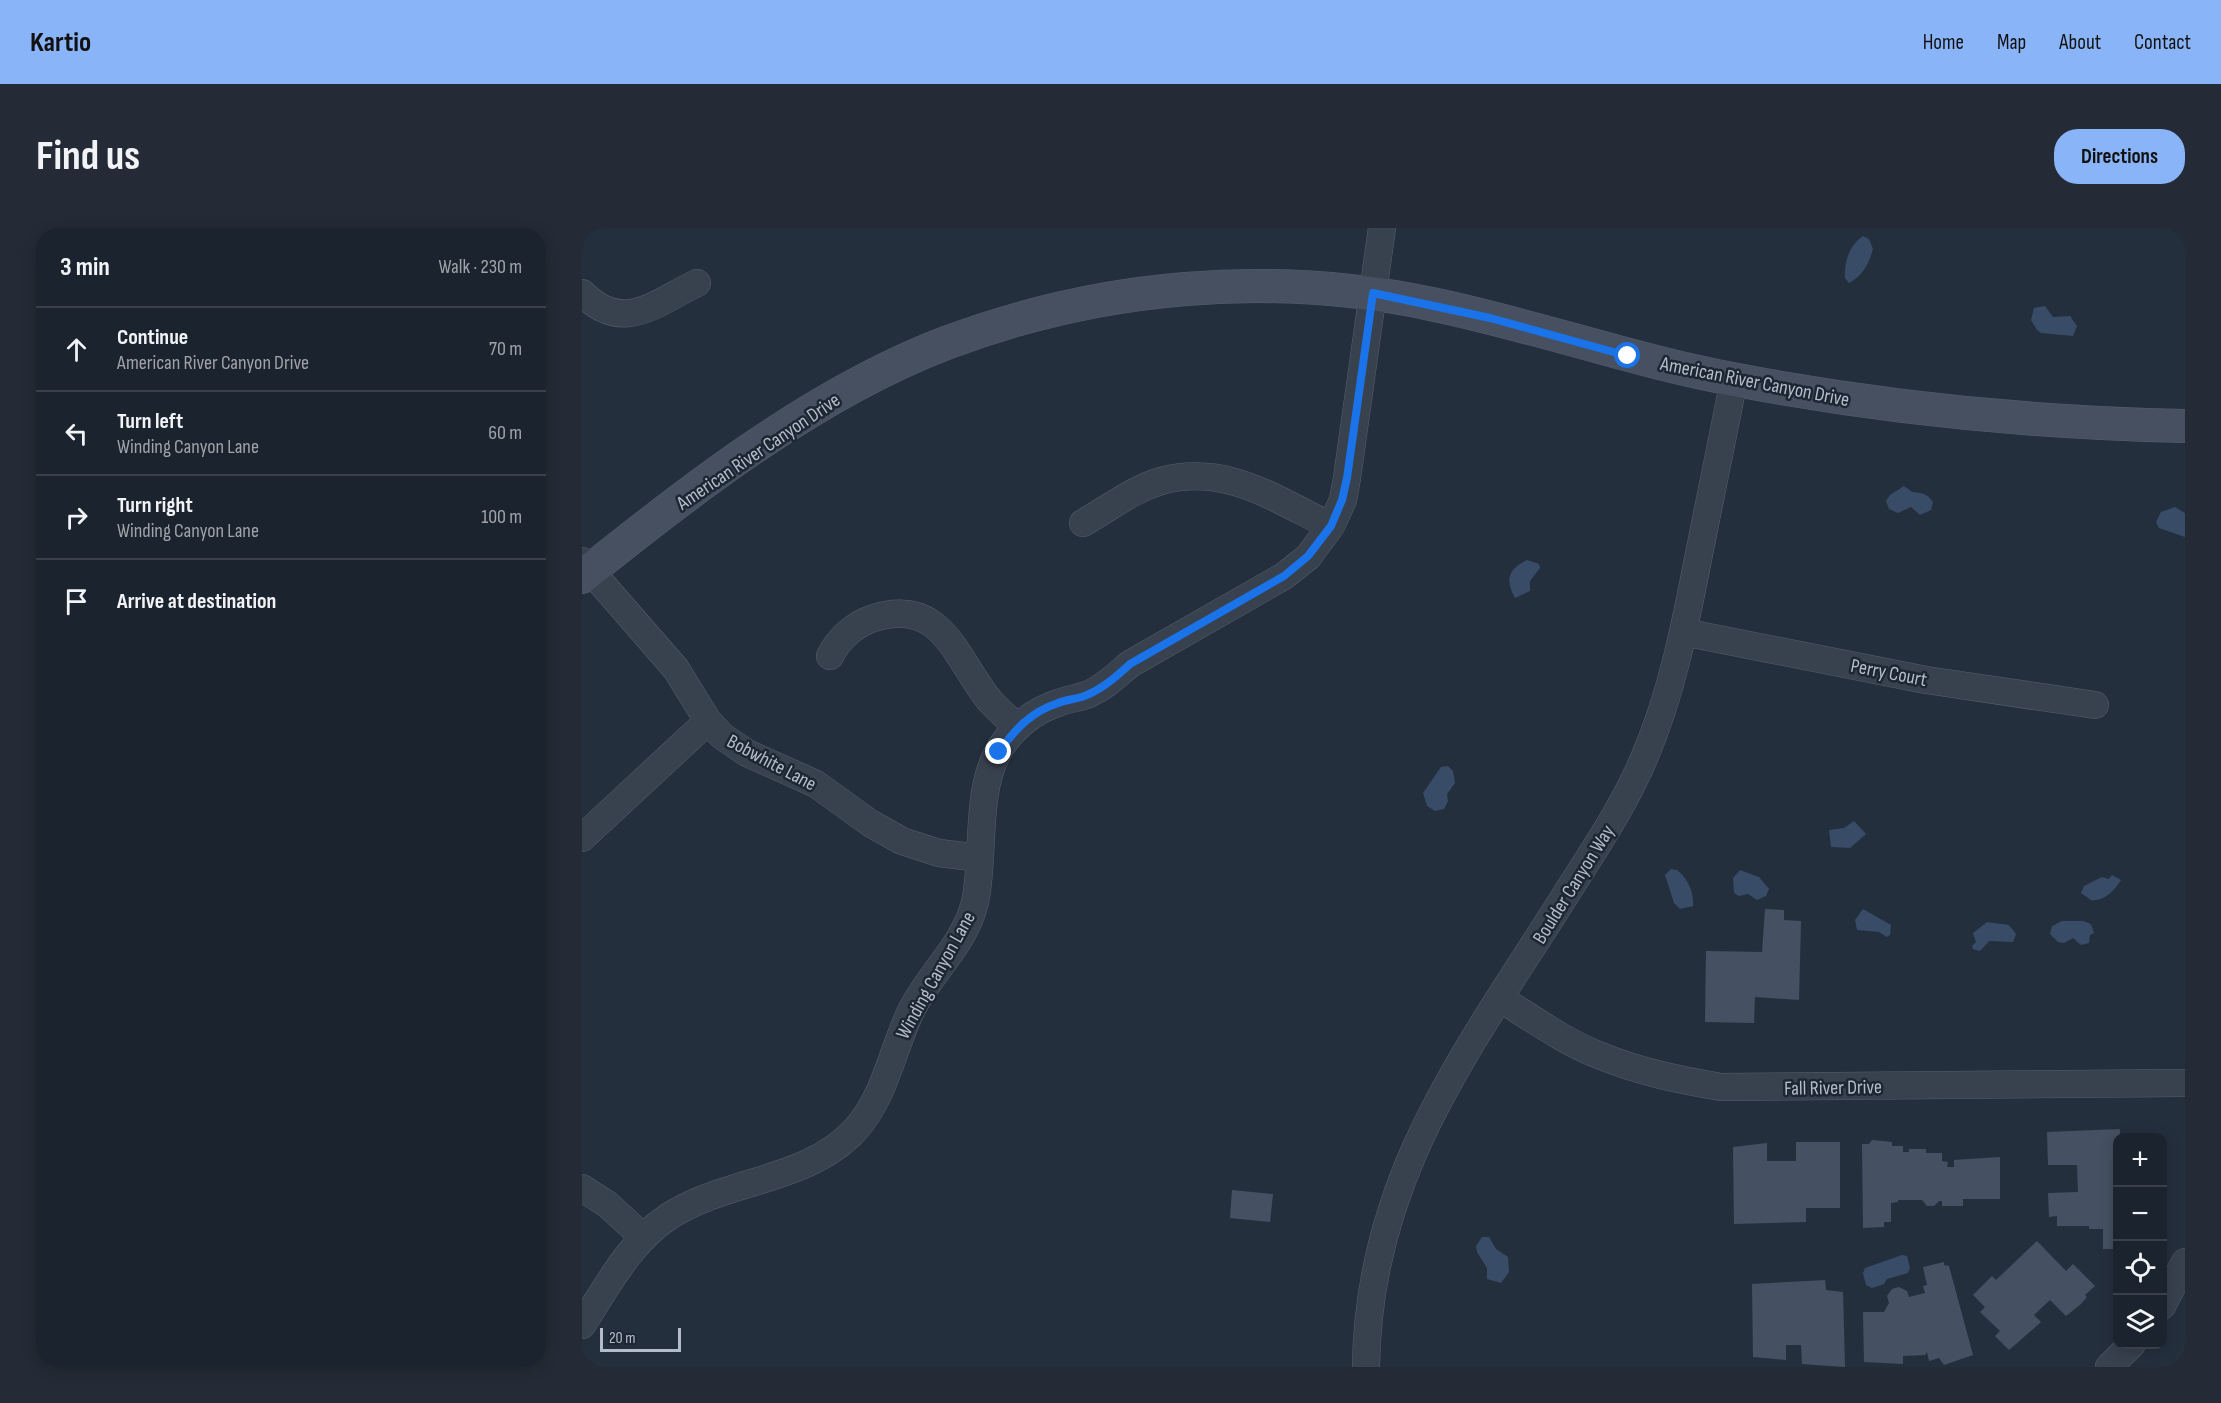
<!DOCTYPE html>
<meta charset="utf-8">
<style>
body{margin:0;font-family:"Sofia Sans Condensed",sans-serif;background:#242b36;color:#f1f3f6}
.controls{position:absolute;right:18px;bottom:18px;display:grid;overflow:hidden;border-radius:12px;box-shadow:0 3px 15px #0003}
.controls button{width:54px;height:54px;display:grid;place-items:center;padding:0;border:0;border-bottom:2px solid #39404a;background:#1b232e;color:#f1f3f6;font:30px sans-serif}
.scale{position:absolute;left:18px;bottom:15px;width:81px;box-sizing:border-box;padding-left:6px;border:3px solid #b4bcc9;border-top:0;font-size:16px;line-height:21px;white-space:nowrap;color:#b4bcc9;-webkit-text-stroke:4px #1d2633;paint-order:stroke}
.stop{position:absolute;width:18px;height:18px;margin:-14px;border:4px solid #1a73e8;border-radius:50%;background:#fff}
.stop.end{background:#1a73e8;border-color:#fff;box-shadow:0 2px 6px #0008}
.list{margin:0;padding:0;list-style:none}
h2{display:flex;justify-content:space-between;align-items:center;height:78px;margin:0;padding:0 24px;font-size:26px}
h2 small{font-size:20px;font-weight:400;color:#a0a4aa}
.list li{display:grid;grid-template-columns:39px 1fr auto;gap:18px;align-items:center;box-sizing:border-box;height:84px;padding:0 24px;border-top:2px solid #39404a}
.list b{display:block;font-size:22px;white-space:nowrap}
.list p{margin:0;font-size:20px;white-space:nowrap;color:#a0a4aa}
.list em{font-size:20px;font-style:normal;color:#a0a4aa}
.icon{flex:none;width:33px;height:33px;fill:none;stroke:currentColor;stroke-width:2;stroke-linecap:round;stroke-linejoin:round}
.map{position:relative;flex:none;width:1603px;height:1139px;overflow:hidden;border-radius:24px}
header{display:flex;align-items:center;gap:36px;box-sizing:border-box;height:84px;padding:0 30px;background:#8ab4f8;color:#111}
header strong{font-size:28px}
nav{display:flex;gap:33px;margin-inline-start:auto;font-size:21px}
.intro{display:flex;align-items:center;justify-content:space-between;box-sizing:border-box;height:144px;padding:0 36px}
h1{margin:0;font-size:42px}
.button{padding:15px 27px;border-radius:24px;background:#8ab4f8;color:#111;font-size:21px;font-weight:700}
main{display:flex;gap:36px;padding:0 36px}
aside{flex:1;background:#1b232e;border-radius:24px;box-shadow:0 3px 15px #0003}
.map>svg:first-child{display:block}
.water{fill:#394c67}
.building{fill:#455162}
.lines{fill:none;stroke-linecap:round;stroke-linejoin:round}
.street-casing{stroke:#565f6c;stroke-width:28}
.secondary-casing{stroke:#565f6c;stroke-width:34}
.street{stroke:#38414e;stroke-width:27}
.secondary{stroke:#465061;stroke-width:33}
.route{stroke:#1a73e8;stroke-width:8}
.labels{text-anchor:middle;stroke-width:5;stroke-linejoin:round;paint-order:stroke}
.street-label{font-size:20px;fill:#b4bcc9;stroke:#1d2633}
</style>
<header>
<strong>Kartio</strong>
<nav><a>Home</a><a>Map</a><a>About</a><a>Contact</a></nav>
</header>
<div class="intro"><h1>Find us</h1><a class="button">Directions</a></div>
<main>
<aside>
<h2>3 min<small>Walk · 230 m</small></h2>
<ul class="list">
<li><svg class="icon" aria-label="ahead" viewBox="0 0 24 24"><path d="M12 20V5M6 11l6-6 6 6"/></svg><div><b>Continue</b><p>American River Canyon Drive</p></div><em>70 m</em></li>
<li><svg class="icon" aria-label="left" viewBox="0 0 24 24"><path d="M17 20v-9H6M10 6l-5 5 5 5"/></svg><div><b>Turn left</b><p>Winding Canyon Lane</p></div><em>60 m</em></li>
<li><svg class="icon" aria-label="right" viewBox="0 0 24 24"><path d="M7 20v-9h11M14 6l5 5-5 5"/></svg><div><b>Turn right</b><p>Winding Canyon Lane</p></div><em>100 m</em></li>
<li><svg class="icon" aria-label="arrive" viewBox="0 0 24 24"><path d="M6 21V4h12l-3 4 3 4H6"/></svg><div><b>Arrive at destination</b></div></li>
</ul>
</aside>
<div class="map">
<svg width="1603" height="1139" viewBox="0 0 1603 1139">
<rect width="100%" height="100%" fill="#242f3e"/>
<!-- water -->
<path class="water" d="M1281,8L1287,11L1291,21C1287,35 1281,48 1267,55L1263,50C1262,34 1267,18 1281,8Z
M1463,78L1471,89L1488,88L1495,98L1491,108L1459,105L1455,102L1449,92L1452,80Z
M1322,258L1330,264C1339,265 1345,265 1351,274L1349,282L1338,287L1329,279L1316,285L1307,281L1304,273L1308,267Z
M1593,279L1603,285V309L1577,300L1574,294L1579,284Z
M945,332L957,336L958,340L948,353V363L933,370C923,352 926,341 945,332Z
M866,538L871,543L873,555L865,566L866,573L862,581L853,583L845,578L841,565L859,539Z
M1272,593L1284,606L1268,620L1249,619L1247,602L1262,600Z
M1089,641L1095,642C1106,651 1112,664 1111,678L1098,681L1092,675L1083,647Z
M1158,642L1177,649L1187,661L1184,668L1175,672L1166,666L1157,668L1152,665L1151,650Z
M1530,647L1539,652C1533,662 1522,674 1509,672L1499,665L1502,658L1520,649L1527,651Z
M1281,681L1309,697L1308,707L1305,709L1297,704L1275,702L1273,692Z
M1480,693H1501L1509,696L1512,705L1508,707L1507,715L1499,717L1491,710L1482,715L1476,714L1468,706L1470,698Z
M1405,694L1427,697L1434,706L1431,714L1407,713L1398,723L1391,721L1390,718L1394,714L1391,705Z
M900,1009H907L914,1021L926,1029L927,1044L919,1055L905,1051V1040L895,1024L894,1018Z
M1320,1027L1325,1028L1328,1040L1326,1045L1305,1051L1302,1056L1290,1060L1284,1057L1281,1045L1283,1040Z"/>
<!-- building -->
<path class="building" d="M1183,681L1202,682V692L1219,693L1217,772L1173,769L1172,795L1123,794L1124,723L1180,724Z
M1538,901L1536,1021H1521V1001H1507V998H1475V988L1467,989L1466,965L1496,964L1495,937H1466L1465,904Z
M1290,912L1310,914V918H1321V924H1327V921H1344V925H1360V933L1366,934L1365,939H1372V932L1418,929V971H1381V978H1360V973H1357L1352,978H1345L1340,972H1316V974L1309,975V994H1302V999L1281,1000L1280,916H1287Z
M1214,914H1258V980H1224V994L1152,996L1151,919L1185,915V933H1214Z
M650,962L691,966L688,994L648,990Z
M1455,1013L1484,1043L1491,1036L1513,1058L1503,1067L1505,1069L1499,1076L1484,1088L1468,1072L1452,1087L1459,1094L1427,1122L1413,1108L1418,1103L1398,1084L1403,1079L1391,1067L1410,1048L1414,1052Z
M1362,1034V1037L1367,1038L1391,1127L1362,1137L1357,1130L1347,1133L1345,1124L1343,1127L1321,1128V1136L1282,1134L1281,1084H1302L1307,1075L1305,1068L1310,1061L1317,1059L1325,1063L1327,1069L1343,1065L1341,1058L1345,1057L1341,1039Z
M1243,1052L1244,1062L1261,1064L1263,1139L1220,1136L1219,1117H1204V1132L1171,1129L1170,1056Z"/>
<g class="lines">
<defs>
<path id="street" d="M0,65C41,106 72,76 115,55
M501,295C526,281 551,261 579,253C643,235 693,271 749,298
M0,333L94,441L126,493L140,508L165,525L234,556L288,595L320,613L357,625L398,630
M1101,404L1344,452L1513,477
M248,428C257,410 273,396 292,390C361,368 374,432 408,473C416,482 426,490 435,499
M0,610L126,493
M919,771C951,791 983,814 1019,828C1058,844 1098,852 1139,859L1603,855
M0,960L25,976L61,1009
M1580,1078L1603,1034
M0,1097C25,1059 47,1015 86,989C144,951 225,954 273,902C304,868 310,821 330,781C349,744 383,716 393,674C403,628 393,566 416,524C429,501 451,483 476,475C486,471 497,470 507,466C523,459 535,447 548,436L702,348L726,329L749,298L761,272L765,250L800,0
M784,1139C786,946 889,818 986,663C1014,619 1043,576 1063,528C1090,464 1103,398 1116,331C1128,271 1140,212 1152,152
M1527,1139L1550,1116"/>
<path id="secondary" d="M0,349C108,262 233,165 364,115C518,57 688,42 849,76C952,97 1051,133 1155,152C1303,180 1452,195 1603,198"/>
</defs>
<!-- street casing -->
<use href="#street" class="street-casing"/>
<!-- secondary casing -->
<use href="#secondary" class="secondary-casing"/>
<!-- street -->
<use href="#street" class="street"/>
<!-- secondary -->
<use href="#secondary" class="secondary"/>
</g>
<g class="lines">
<!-- route -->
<path class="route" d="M417,524C433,501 449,484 476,475C486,471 498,471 507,466C523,459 536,447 548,436L702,348L726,328L749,298L760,272L765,250L791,65L908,90L1046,128"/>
</g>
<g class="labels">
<!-- street labels -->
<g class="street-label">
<text transform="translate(1173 153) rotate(11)" y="7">American River Canyon Drive</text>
<text transform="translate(176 223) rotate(-34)" y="7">American River Canyon Drive</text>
<text transform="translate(1307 444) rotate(11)" y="7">Perry Court</text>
<text transform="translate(190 534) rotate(28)" y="7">Bobwhite Lane</text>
<text transform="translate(991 656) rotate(-58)" y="7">Boulder Canyon Way</text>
<text transform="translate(353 747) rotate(-61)" y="7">Winding Canyon Lane</text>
<text transform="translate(1251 859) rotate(-1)" y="7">Fall River Drive</text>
</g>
</g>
</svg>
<div class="controls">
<button>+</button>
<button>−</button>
<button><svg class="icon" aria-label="locate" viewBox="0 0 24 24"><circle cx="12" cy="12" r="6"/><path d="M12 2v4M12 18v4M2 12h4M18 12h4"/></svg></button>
<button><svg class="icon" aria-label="layers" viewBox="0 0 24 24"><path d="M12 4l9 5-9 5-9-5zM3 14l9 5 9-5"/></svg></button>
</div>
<div class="scale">20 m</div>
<div class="stop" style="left:1046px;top:128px"></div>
<div class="stop end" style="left:417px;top:524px"></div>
</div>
</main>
